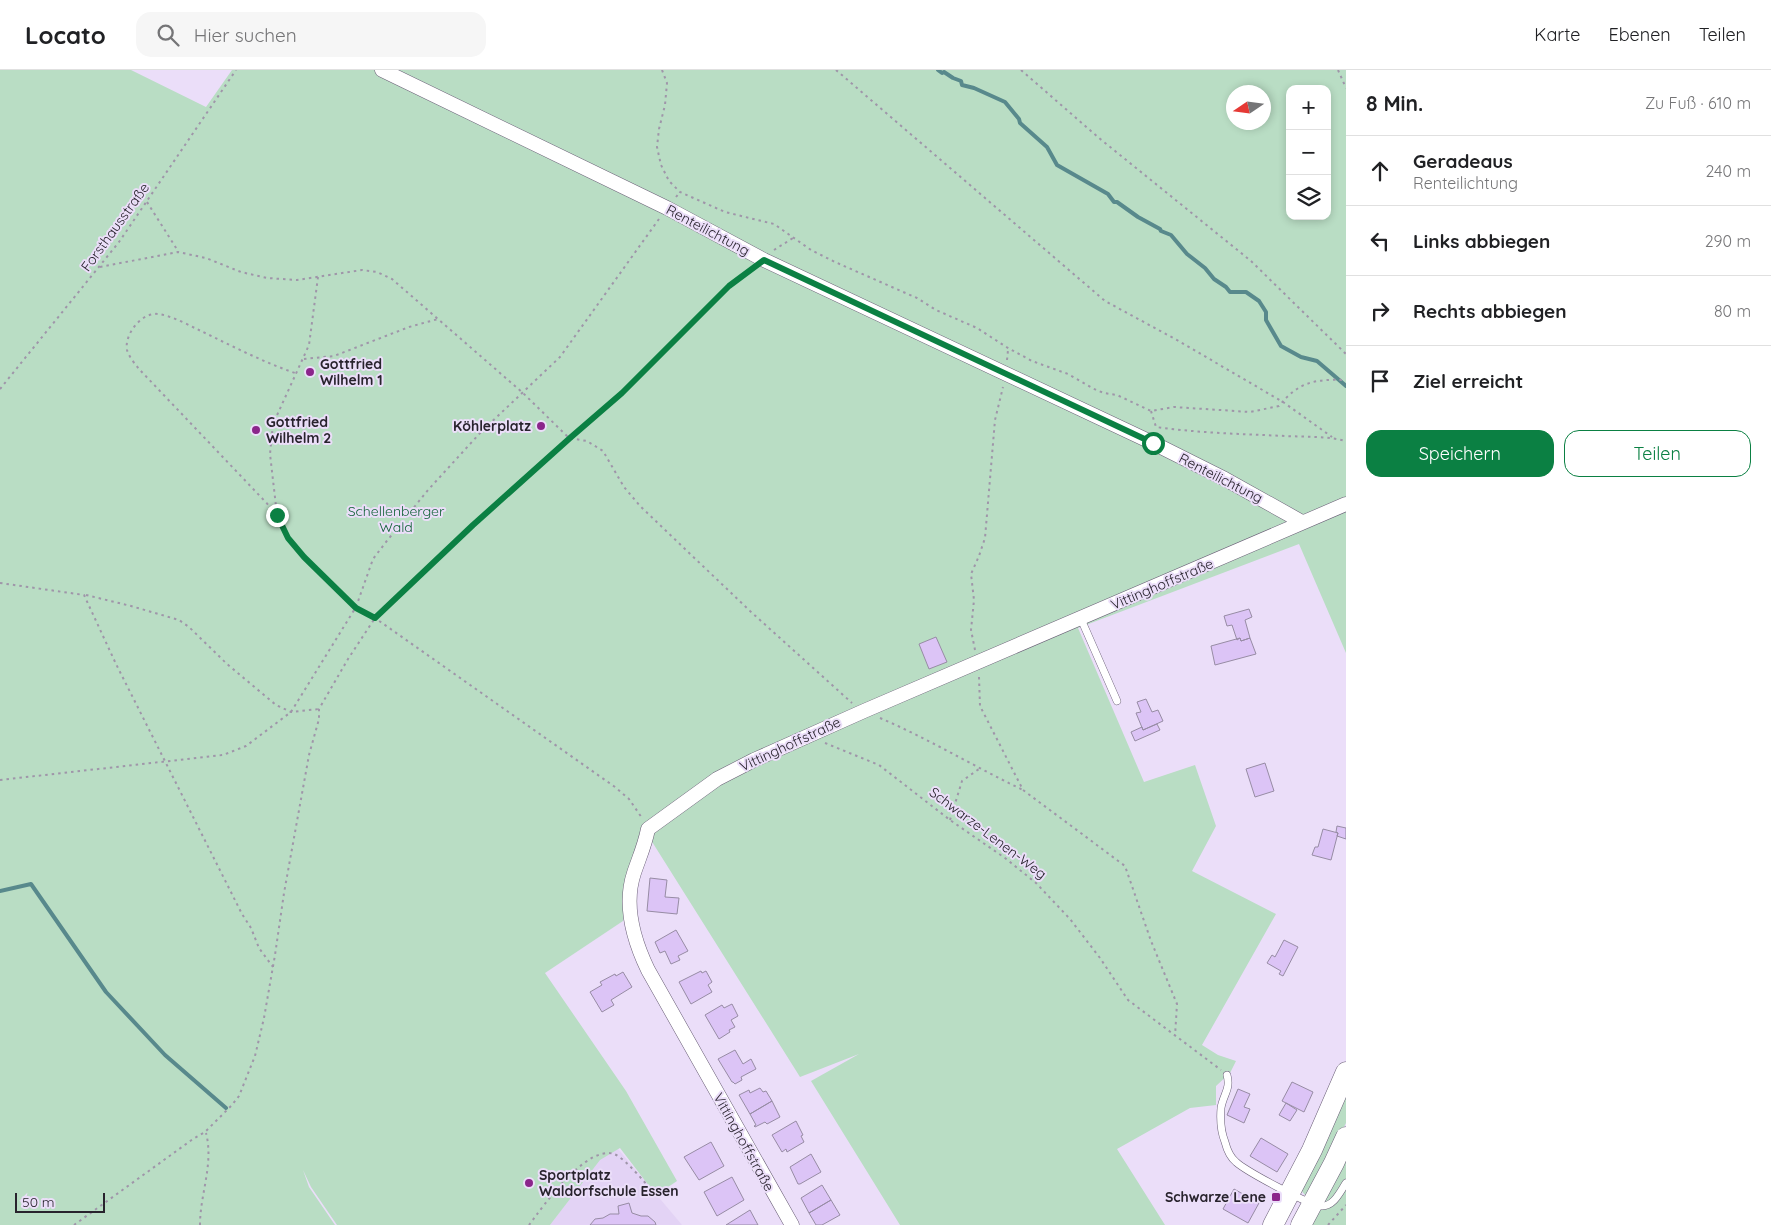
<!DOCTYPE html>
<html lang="de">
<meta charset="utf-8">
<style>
body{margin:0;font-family:Quicksand,sans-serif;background:#f6f6f6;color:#202124}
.controls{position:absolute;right:15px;top:15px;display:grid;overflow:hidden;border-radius:10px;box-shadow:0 2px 8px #0003}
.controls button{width:45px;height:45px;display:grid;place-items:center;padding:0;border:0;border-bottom:1px solid #e0e0e0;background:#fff;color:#202124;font:25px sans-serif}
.compass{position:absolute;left:1226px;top:15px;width:45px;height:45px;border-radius:50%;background:#fff;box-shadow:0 2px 8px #0003;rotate:257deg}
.scale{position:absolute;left:15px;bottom:12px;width:90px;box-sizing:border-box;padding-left:5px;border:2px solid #28232d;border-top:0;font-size:14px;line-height:18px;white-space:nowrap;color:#28232d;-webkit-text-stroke:4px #ebdef9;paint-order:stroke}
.stop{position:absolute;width:15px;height:15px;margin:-11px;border:4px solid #0b8043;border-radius:50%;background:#fff}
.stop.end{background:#0b8043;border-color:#fff;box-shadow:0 1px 5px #0008}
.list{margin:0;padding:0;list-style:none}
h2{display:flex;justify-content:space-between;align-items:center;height:65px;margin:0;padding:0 20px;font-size:21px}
h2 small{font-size:16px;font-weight:400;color:#757577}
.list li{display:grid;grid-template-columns:32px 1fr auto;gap:15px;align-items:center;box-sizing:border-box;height:70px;padding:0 20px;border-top:1px solid #e0e0e0}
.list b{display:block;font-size:19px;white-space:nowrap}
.list p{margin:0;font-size:16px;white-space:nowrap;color:#757577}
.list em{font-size:16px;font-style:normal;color:#757577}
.actions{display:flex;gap:10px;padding:15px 20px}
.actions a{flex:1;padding:11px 0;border:1px solid #0b8043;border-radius:15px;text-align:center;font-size:18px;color:#0b8043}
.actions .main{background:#0b8043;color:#fff}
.icon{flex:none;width:28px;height:28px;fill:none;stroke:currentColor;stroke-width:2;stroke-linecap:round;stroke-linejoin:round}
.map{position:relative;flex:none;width:1346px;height:1155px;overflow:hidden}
header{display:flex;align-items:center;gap:30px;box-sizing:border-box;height:70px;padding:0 25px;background:#fff;border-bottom:1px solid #e0e0e0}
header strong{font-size:24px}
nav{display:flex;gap:28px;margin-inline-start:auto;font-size:18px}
.search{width:350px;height:45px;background:#f6f6f6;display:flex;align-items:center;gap:12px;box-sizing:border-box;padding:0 18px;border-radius:15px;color:#757577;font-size:19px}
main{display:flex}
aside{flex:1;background:#fff}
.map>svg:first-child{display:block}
.built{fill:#e3d3f5}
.green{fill:#b9ddc4;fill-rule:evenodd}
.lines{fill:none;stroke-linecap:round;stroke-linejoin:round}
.stream{stroke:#58898c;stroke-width:4}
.building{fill:#dcc4f6;stroke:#978ca4}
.lane-casing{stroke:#695e76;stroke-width:8}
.street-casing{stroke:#695e76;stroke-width:15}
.secondary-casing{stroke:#695e76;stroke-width:21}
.path{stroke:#9f95a9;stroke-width:2;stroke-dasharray:2.5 4;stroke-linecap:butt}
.lane{stroke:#fff;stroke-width:7}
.street{stroke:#fff;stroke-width:14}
.secondary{stroke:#fff;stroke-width:20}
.route{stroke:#0b8043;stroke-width:6}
.poi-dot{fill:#8b258b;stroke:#ebdef9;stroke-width:2}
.labels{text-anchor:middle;stroke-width:4;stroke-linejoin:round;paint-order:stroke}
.street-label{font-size:14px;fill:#28232d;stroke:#ebdef9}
.poi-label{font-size:14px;font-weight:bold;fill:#28232d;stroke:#ebdef9;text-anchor:start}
.park-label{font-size:14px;fill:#126338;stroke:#ebdef9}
</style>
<header>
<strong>Locato</strong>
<div class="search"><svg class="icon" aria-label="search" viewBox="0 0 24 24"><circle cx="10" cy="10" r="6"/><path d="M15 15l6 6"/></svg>Hier suchen</div>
<nav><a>Karte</a><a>Ebenen</a><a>Teilen</a></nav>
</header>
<main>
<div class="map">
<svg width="1346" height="1155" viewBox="0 0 1346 1155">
<rect width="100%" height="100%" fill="#ebdef9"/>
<!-- built -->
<path class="built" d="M618,1079L682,1155H550L600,1089Z"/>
<!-- green -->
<path class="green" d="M0,0H131L206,37L232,0H1346V583L1299,474L1078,558L1144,712L1195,695L1216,756L1192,801L1276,844L1202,975L1218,985L1236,991L1230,1003L1216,1016V1035L1190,1038L1117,1079L1165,1155H900L811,1011L859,984L800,1007L644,759L623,851L545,903L626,1021L677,1111L656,1125L620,1078L600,1090L550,1155H337L311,1117L303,1100L309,1117L335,1155H0ZM1290,19H1327V146H1290ZM1234,22H1264V52H1234Z
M1346,1016V1053L1310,1125H1305L1300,1119Z
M1346,1075V1155H1303Z"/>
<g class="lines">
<!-- stream -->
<path class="stream" d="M938,0L942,3L944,2L953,8L961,11L962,15L974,18L1005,32L1019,49L1020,53L1047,77L1057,95L1108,124L1114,132H1117L1138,147L1160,159L1161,161L1171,165L1187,184L1205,198L1214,209L1226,217L1230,222H1246L1259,231L1266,242V250L1281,276L1301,287L1317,291L1346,316
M0,821L31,814L106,922L165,985L226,1038"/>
</g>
<!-- building -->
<path class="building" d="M1249,539L1252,547L1245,550L1250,568L1241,571L1240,568L1237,570L1232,555L1227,556L1224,546Z
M936,567L947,592L929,599L919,574Z
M1240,568L1241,571L1250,568L1256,584L1215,595L1211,576Z
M1146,629L1152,642L1158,640L1163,651L1143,660L1136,643L1141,642L1137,632Z
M1157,654L1160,660L1135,671L1131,662L1142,657L1143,660Z
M1265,693L1274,721L1255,727L1246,699Z
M1337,756L1346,758V769L1337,766L1338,763L1336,762Z
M1323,759L1338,763L1331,790L1312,785L1315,777H1318Z
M650,808L667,810L665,827L679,828L677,844L647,841Z
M676,860L688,881L678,886L680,890L671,894L665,881L660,883L655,872Z
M1284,870L1298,877L1283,906L1279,904L1281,901L1267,893L1272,885L1275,887Z
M701,901L702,903L706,901L712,912L708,915L712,922L691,934L679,912Z
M623,902L632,917L611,930L614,935L602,942L590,922L602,915L600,912L615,904L616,906Z
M732,934L738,946L731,950L735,957L729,960L730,962L719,969L705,945L722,935L724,938Z
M735,980L743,994L751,989L756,999L741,1007L742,1010L735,1014L733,1012H732L718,989Z
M1292,1012L1313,1022L1304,1042L1282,1031Z
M760,1018L763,1022L766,1021L772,1031L750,1044L739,1025L749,1020L750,1023Z
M1238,1019L1250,1024L1244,1037L1250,1039L1244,1053L1227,1045Z
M772,1031L780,1047L767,1054L765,1052L755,1057L754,1056L756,1055L750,1044Z
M1286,1033L1297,1040L1290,1051L1279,1045Z
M796,1051L803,1065L801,1066L804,1072L787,1082L786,1079L782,1082L772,1065Z
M1261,1068L1288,1084L1277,1102L1250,1086Z
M711,1072L724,1096L699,1110L684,1087Z
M811,1084L821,1102L800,1114H798L790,1097Z
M732,1107L744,1130L717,1146L704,1122Z
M822,1115L831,1130L809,1143L801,1128Z
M1234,1119L1259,1133L1248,1153L1223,1139Z
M831,1130L840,1145L822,1155H816L809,1143Z
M629,1133L632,1143L641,1146H648L655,1152L656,1155H590L595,1149L603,1148L610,1144H619L618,1136Z
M750,1140L758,1155H726Z"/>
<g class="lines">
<defs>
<path id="lane" d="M1081,549L1117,631
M1227,1005C1231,1019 1223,1025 1221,1038C1220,1050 1221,1062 1225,1072C1227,1080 1230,1087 1236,1092C1246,1101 1310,1136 1322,1136C1334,1136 1340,1122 1346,1113"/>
<path id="street" d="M382,0L667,138L764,190L1153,373L1225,409L1302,452
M792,1155L648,900C634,871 623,836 634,803C639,788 645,775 648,759L717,709L754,690L864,641L1346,434"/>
<path id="secondary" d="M1273,1155L1312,1080L1346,1002
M1301,1155L1334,1093L1346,1067"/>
</defs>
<!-- lane casing -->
<use href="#lane" class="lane-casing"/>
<!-- street casing -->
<use href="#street" class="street-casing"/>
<!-- secondary casing -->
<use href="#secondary" class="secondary-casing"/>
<!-- path -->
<path class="path" d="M662,0L667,13L665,35L659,59L657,77L661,95L669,111L680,122L725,142L774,154L811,180L835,192L901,221L917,228L936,240L977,258L1008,278L1032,291L1068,304L1096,320L1104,323L1117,325L1151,341L1174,337L1250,342L1279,336C1299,311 1316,309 1346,310
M836,0L1105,231L1177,270L1283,332L1332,367
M1021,0L1099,68L1251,191L1346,284
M1338,0L1346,18
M676,127L680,122
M147,132L178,181
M774,180L793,168
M100,197L178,182L206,188L241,202L267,208L297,210L362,200L377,202L392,209L523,323L569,368L587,371L603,381L624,417L640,436L750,541L852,633
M318,207L309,275L273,354L270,384L277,445L288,468L304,487L356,537L375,548L615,717L629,729L642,748
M304,289L334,286L409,257L438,249
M1007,290L1008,280
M0,319L119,172L236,0
M1151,341L1156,357C1199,363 1242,364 1285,366C1306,367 1327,366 1346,371
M277,444L139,299C135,294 129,287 127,280C124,264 142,242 158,244C173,246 188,255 201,261C232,276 263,292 295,303
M0,513L84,525L116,594L242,844L251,858L259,878L273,897
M86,525L131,536L179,550L189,557L227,594L276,635L291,642L319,639
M975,580L971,560L974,530L971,504L979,486L985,468L995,350L1003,317
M979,607L980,636L1023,720L1125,796L1151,871L1177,934L1175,966
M880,648C929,669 975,697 1023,720
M825,673L879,695L950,750L1005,788L1036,813L1070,849L1100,888L1128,930L1221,1000
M0,710L223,685L246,676L291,642L356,537L373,489L386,472L428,420L481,362L560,287L659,149
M950,750L962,711L979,699
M74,1155L193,1069L205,1062L232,1035L239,1026L255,986L264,948L275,885L284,823L309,685L319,649V639L348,589L375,548L473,455L569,368L622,323L729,216L751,198
M200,1155C200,1124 214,1094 206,1063
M529,1155C544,1135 586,1075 614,1084C625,1088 647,1115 655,1124
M1328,1155L1346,1135"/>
<!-- lane -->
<use href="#lane" class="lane"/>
<!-- street -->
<use href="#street" class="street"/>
<!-- secondary -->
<use href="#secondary" class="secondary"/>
</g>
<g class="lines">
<!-- route -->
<path class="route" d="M277,445L288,468L304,487L356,538L375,548L473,455L570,368L622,323L729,216L764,190L1153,373"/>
</g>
<!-- markers -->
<g class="poi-dot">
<circle cx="310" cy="302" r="5"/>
<circle cx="541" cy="356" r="5"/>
<circle cx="256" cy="360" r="5"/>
<circle cx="529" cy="1113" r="5"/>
<rect x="1271" y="1122" width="10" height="10" rx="2.5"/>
</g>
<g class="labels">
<!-- street labels -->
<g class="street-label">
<text transform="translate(115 157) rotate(-54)" y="5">Forsthausstraße</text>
<text transform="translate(708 160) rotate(28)" y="5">Renteilichtung</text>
<text transform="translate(1221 408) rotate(27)" y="5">Renteilichtung</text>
<text transform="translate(1162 514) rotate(-23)" y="5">Vittinghoffstraße</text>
<text transform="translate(790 674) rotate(-25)" y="5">Vittinghoffstraße</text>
<text transform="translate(988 763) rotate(37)" y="5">Schwarze-Lenen-Weg</text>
<text transform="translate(744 1072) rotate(61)" y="5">Vittinghoffstraße</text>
</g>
<!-- poi labels -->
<g class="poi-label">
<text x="320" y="299">Gottfried<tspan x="320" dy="16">Wilhelm 1</tspan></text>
<text x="266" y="357">Gottfried<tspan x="266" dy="16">Wilhelm 2</tspan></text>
<text x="531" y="361" text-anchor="end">Köhlerplatz</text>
<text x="539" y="1110">Sportplatz<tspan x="539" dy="16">Waldorfschule Essen</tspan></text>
<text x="1266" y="1132" text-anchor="end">Schwarze Lene</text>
</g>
<!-- park labels -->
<g class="park-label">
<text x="396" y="446">Schellenberger<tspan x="396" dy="16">Wald</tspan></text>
</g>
</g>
</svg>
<div class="controls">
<button>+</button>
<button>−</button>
<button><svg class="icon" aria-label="layers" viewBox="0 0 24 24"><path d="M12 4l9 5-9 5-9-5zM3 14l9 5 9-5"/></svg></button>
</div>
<svg class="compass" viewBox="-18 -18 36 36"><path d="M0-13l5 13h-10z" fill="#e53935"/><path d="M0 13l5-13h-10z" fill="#757577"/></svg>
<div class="scale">50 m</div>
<div class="stop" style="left:1153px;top:373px"></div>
<div class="stop end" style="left:277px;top:445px"></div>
</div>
<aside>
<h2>8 Min.<small>Zu Fuß · 610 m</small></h2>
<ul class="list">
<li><svg class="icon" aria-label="ahead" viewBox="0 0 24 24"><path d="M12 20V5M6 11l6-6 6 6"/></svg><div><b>Geradeaus</b><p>Renteilichtung</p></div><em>240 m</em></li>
<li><svg class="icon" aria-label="left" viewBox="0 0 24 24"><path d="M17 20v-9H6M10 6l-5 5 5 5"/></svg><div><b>Links abbiegen</b></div><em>290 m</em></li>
<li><svg class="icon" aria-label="right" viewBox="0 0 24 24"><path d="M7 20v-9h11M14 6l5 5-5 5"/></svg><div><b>Rechts abbiegen</b></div><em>80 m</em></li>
<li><svg class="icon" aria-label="arrive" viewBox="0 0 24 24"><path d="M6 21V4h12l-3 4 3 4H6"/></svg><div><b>Ziel erreicht</b></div></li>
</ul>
<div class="actions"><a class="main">Speichern</a><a>Teilen</a></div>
</aside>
</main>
